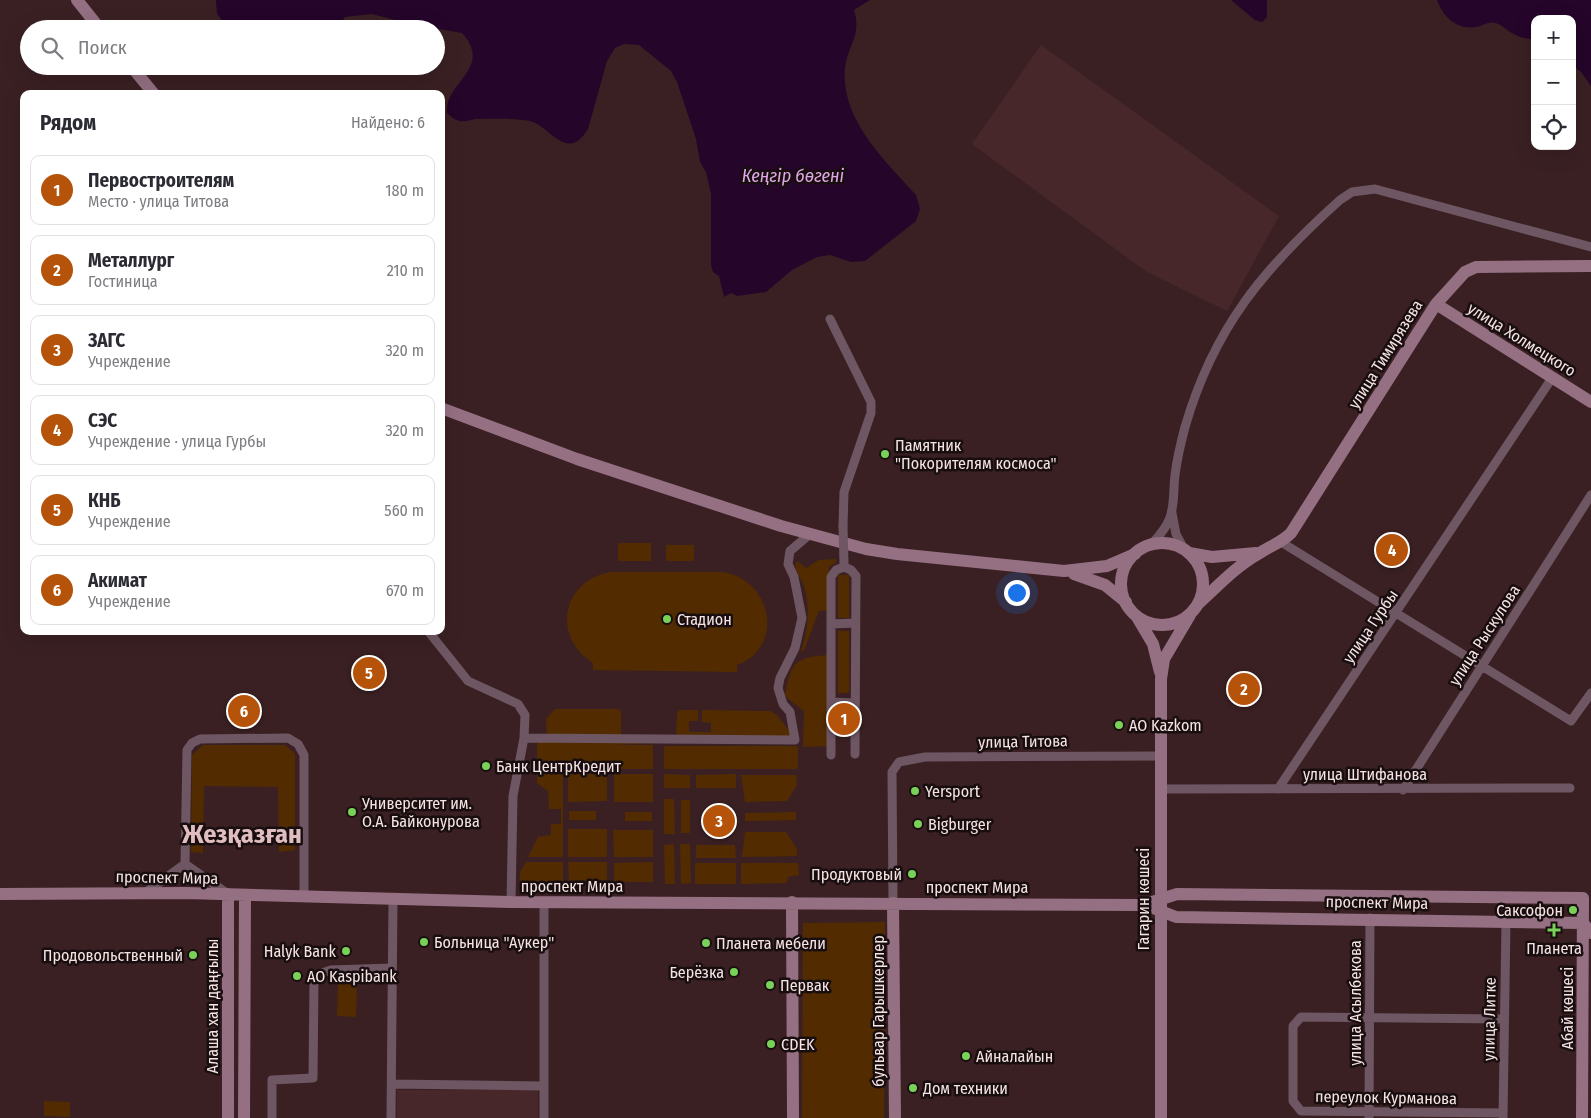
<!DOCTYPE html>
<html lang="ru">
<meta charset="utf-8">
<style>
body{margin:0;font-family:"Fira Sans Condensed",sans-serif;background:#f2f2f3;color:#2b2b33}
.controls{position:absolute;right:15px;top:15px;display:grid;overflow:hidden;border-radius:10px;box-shadow:0 5px 20px #0002}
.controls button{width:45px;height:45px;display:grid;place-items:center;padding:0;border:0;border-bottom:1px solid #e1e1e2;background:#fff;color:#2b2b33;font:25px sans-serif}
.you{position:absolute;left:1016px;top:592px;width:18px;height:18px;margin:-12px;border:4px solid #fff;border-radius:50%;background:#1a73e8;box-shadow:0 0 0 8px #1a73e833}
.badge{display:grid;place-items:center;width:32px;height:32px;border-radius:50%;background:#b45309;color:#fff;font-size:16px;font-weight:700}
.pin{position:absolute;translate:-50% -50%;border:2px solid #fff;box-shadow:0 1px 5px #0006}
.list{margin:0;padding:0;list-style:none}
h2{display:flex;justify-content:space-between;align-items:center;height:65px;margin:0;padding:0 20px;font-size:21px}
h2 small{font-size:16px;font-weight:400;color:#7c7c81}
.list li{display:grid;grid-template-columns:32px 1fr auto;gap:15px;align-items:center;box-sizing:border-box;height:70px;margin:0 10px 10px;padding:0 10px;border:1px solid #e1e1e2;border-radius:10px}
.list b{display:block;font-size:19px;white-space:nowrap}
.list p{margin:0;font-size:16px;white-space:nowrap;color:#7c7c81}
.list em{font-size:16px;font-style:normal;color:#7c7c81}
.icon{flex:none;width:28px;height:28px;fill:none;stroke:currentColor;stroke-width:2;stroke-linecap:round;stroke-linejoin:round}
.map{position:relative;flex:none;width:1591px;height:1118px;overflow:hidden}
.search{position:absolute;background:#fff;box-shadow:0 5px 20px #0002;left:20px;top:20px;width:425px;height:55px;display:flex;align-items:center;gap:12px;box-sizing:border-box;padding:0 18px;border-radius:28px;color:#7c7c81;font-size:19px}
.panel{position:absolute;background:#fff;box-shadow:0 5px 20px #0002;left:20px;top:90px;width:425px;height:545px;border-radius:10px}
.map>svg:first-child{display:block}
.built{fill:#48272b}
.green{fill:#522c00}
.water{fill:#25052a}
.lines{fill:none;stroke-linecap:round;stroke-linejoin:round}
.street{stroke:#6e5763;stroke-width:9}
.secondary{stroke:#957083;stroke-width:12}
.street-bridge{stroke:#6e5763;stroke-width:9}
.poi-dot{fill:#79d157;stroke:#190e0f;stroke-width:2}
.labels{text-anchor:middle;stroke-width:5;stroke-linejoin:round;paint-order:stroke}
.street-label{font-size:16px;fill:#f6e4e5;stroke:#190e0f}
.poi-label{font-size:16px;fill:#f6e4e5;stroke:#190e0f;text-anchor:start}
.water-label{font-size:18px;font-style:italic;fill:#e0a7e8;stroke:#190e0f}
.town-label{font-size:26px;font-weight:bold;fill:#e0bec0;stroke:#190e0f}
</style>
<div class="map">
<svg width="1591" height="1118" viewBox="0 0 1591 1118">
<rect width="100%" height="100%" fill="#3a2023"/>
<!-- built -->
<path class="built" d="M1041,45L1279,216L1227,311L1147,272L972,144Z
M397,1090H538V1118H397Z"/>
<!-- green -->
<path class="green" d="M618,543H651V561H618Z
M666,545H694V561H666Z
M836,559V562L829,567V610L819,611L804,650L801,652C808,629 811,609 804,586C801,577 792,569 797,561L806,568L819,560Z
M611,572H723C774,581 784,648 737,665V672L593,670V663C551,637 562,580 611,572Z
M838,575H849V618H838Z
M838,631H849V693H838Z
M829,655L828,746L803,747L804,711L785,696C791,663 794,657 829,655Z
M555,709H618L621,712V735H547L546,719Z
M679,710H698V721H689V732H711V723L702,722V710L770,711L777,715L793,736H679L676,733L677,714Z
M540,741L651,743L614,745H653V769H566L537,759V744Z
M203,745H285L295,754V850L279,852L278,787L204,786L203,853L191,852L192,755Z
M664,746H798V769H664Z
M537,765L563,774V857H528L538,837L551,835V824H561V809H549L548,791L537,783Z
M568,774H607V801L568,802Z
M614,774H653V802H614Z
M664,774L690,775V788H664Z
M736,774V788H696V775Z
M741,775H796L797,785L787,801L745,802Z
M664,799H674L675,834H664Z
M681,800H690V833H681Z
M569,811H596V820H569Z
M625,812H652V821H625Z
M796,812V820L745,821V813Z
M568,829H607V857H568Z
M613,830H653V857H614Z
M745,832H786L797,849V856L742,857Z
M674,844L675,884H665L664,845Z
M680,844H690L691,883L681,884Z
M696,845H735L736,858H696Z
M526,862H563V881H520V872Z
M568,862H607V880L569,881Z
M653,862V882H614V863Z
M695,863H736V884H695Z
M741,863H798L799,875L788,877L787,883L741,884Z
M885,922L884,1118H802L803,923Z
M338,982L357,983L356,1017L337,1016Z
M44,1101L70,1102V1117L44,1116Z"/>
<!-- water -->
<path class="water" d="M216,0H870L854,10C862,36 848,44 845,68C840,119 885,161 916,195L920,209L916,221L865,261L851,262L830,255L817,257L792,270L766,292L737,296L731,293L724,297L719,276L713,272L711,265V194L706,172L700,162L696,139L677,82L671,71L639,45L624,44L615,48L607,61L588,129C567,164 549,125 530,121C517,118 489,119 475,119C470,120 466,122 460,121C455,120 451,117 447,113C444,82 494,69 462,33L411,24L372,14L345,17L337,29H229L217,14Z
M1231,0H1267V17L1262,22L1255,20Z
M1437,0H1591V86L1581,72L1572,65V19H1535V40C1527,39 1519,37 1512,33C1506,30 1501,24 1495,23C1488,21 1483,26 1476,27C1457,30 1443,17 1437,0Z"/>
<g class="lines">
<!-- street -->
<path class="street" d="M830,319L871,402V413L844,492L843,526
M1172,513L1176,534L1184,549
M1281,542L1571,721L1591,693
M1151,545C1158,537 1165,530 1169,520C1175,507 1173,490 1175,475C1177,459 1181,442 1185,427C1214,327 1264,268 1340,200L1352,192L1375,189L1591,247
M831,624L855,623
M428,631L468,681L518,704L525,715L524,738L513,796L511,902
M831,702L855,703
M524,738L795,740L790,712L783,704L778,688L780,678L795,648L802,618L794,577L788,564L790,551L810,534
M831,755V577L836,570L844,567L851,570L856,576L855,754
M1160,789L1570,788
M1278,789L1552,378
M1403,790L1591,495
M185,864L187,750L192,743L200,739L288,738L298,744L304,755V895
M145,893L185,864L228,894
M544,902V1118
M893,903L892,772L899,762L925,757L1161,756
M392,1084L543,1086
M1503,1113L1301,1111L1293,1101V1026L1301,1017L1504,1019
M272,1118V1080L313,1078L314,980L322,973L331,970L392,968
M391,1118L393,900
M1369,1118L1370,918
M1503,1118L1506,921"/>
<!-- secondary -->
<path class="secondary" d="M77,0L100,29
M131,66L154,94
M1436,304L1591,402
M441,408L577,459L781,526L866,549L897,554L1064,571L1107,566L1135,554
M1121 584a41 41 0 1 1 82 0a41 41 0 1 1-82 0Z
M1189,553L1212,557L1256,553
M1074,574L1105,585L1126,602
M1198,604C1217,587 1235,567 1258,554C1270,546 1281,543 1291,533L1436,304L1465,272L1476,267L1591,266
M1137,617L1153,644L1160,672
M0,894L186,893L511,902L1143,905L1177,894L1583,898
M228,894V1118
M792,902L793,1118
M893,903L895,1118
M1153,908L1176,917L1583,923L1591,933
M244,1118L245,895
M1161,1118V679L1164,659L1190,615
M1582,1118L1583,898"/>
<!-- street-bridge -->
<path class="street-bridge" d="M843,526L844,563"/>
</g>
<!-- markers -->
<g class="poi-dot">
<circle cx="885" cy="454" r="5"/>
<circle cx="667" cy="619" r="5"/>
<circle cx="1119" cy="725" r="5"/>
<circle cx="486" cy="766" r="5"/>
<circle cx="915" cy="791" r="5"/>
<circle cx="352" cy="812" r="5"/>
<circle cx="918" cy="824" r="5"/>
<circle cx="912" cy="874" r="5"/>
<circle cx="1573" cy="910" r="5"/>
<path d="M1551.5 922.5h5v5h5v5h-5v5h-5v-5h-5v-5h5z"/>
<circle cx="424" cy="942" r="5"/>
<circle cx="706" cy="943" r="5"/>
<circle cx="346" cy="951" r="5"/>
<circle cx="193" cy="955" r="5"/>
<circle cx="734" cy="972" r="5"/>
<circle cx="297" cy="976" r="5"/>
<circle cx="770" cy="985" r="5"/>
<circle cx="771" cy="1044" r="5"/>
<circle cx="966" cy="1056" r="5"/>
<circle cx="913" cy="1088" r="5"/>
</g>
<g class="labels">
<!-- street labels -->
<g class="street-label">
<text transform="translate(1522 339) rotate(32)" y="6">улица Холмецкого</text>
<text transform="translate(1385 354) rotate(-58)" y="6">улица Тимирязева</text>
<text transform="translate(1370 626) rotate(-56)" y="6">улица Гурбы</text>
<text transform="translate(1484 635) rotate(-57)" y="6">улица Рыскулова</text>
<text transform="translate(1023 741) rotate(-1)" y="6">улица Титова</text>
<text x="1365" y="780">улица Штифанова</text>
<text transform="translate(167 877) rotate(1)" y="6">проспект Мира</text>
<text x="572" y="892">проспект Мира</text>
<text x="977" y="893">проспект Мира</text>
<text transform="translate(1143 899) rotate(-90)" y="6">Гагарин көшесі</text>
<text transform="translate(1377 902) rotate(1)" y="6">проспект Мира</text>
<text transform="translate(1355 1003) rotate(-90)" y="6">улица Асылбекова</text>
<text transform="translate(212 1006) rotate(-90)" y="6">Алаша хан даңғылы</text>
<text transform="translate(1567 1008) rotate(-90)" y="6">Абай көшесі</text>
<text transform="translate(878 1011) rotate(-90)" y="6">бульвар Гарышкерлер</text>
<text transform="translate(1489 1019) rotate(-89)" y="6">улица Литке</text>
<text transform="translate(1386 1097) rotate(1)" y="6">переулок Курманова</text>
</g>
<!-- poi labels -->
<g class="poi-label">
<text x="895" y="451">Памятник<tspan x="895" dy="18">"Покорителям космоса"</tspan></text>
<text x="677" y="625">Стадион</text>
<text x="1129" y="731">AO Kazkom</text>
<text x="496" y="772">Банк ЦентрКредит</text>
<text x="925" y="797">Yersport</text>
<text x="362" y="809">Университет им.<tspan x="362" dy="18">О.А. Байконурова</tspan></text>
<text x="928" y="830">Bigburger</text>
<text x="902" y="880" text-anchor="end">Продуктовый</text>
<text x="1563" y="916" text-anchor="end">Саксофон</text>
<text x="434" y="948">Больница "Аукер"</text>
<text x="716" y="949">Планета мебели</text>
<text x="1554" y="954" text-anchor="middle">Планета</text>
<text x="336" y="957" text-anchor="end">Halyk Bank</text>
<text x="183" y="961" text-anchor="end">Продовольственный</text>
<text x="724" y="978" text-anchor="end">Берёзка</text>
<text x="307" y="982">AO Kaspibank</text>
<text x="780" y="991">Первак</text>
<text x="781" y="1050">CDEK</text>
<text x="976" y="1062">Айналайын</text>
<text x="923" y="1094">Дом техники</text>
</g>
<!-- water labels -->
<g class="water-label">
<text x="793" y="182">Кеңгір бөгені</text>
</g>
<!-- town labels -->
<g class="town-label">
<text x="242" y="843">Жезқазған</text>
</g>
</g>
</svg>
<div class="controls">
<button>+</button>
<button>−</button>
<button><svg class="icon" aria-label="locate" viewBox="0 0 24 24"><circle cx="12" cy="12" r="6"/><path d="M12 2v4M12 18v4M2 12h4M18 12h4"/></svg></button>
</div>
<div class="you"></div>
<div class="pin badge" style="left:844px;top:719px">1</div>
<div class="pin badge" style="left:1244px;top:689px">2</div>
<div class="pin badge" style="left:719px;top:821px">3</div>
<div class="pin badge" style="left:1392px;top:550px">4</div>
<div class="pin badge" style="left:369px;top:673px">5</div>
<div class="pin badge" style="left:244px;top:711px">6</div>
<div class="search"><svg class="icon" aria-label="search" viewBox="0 0 24 24"><circle cx="10" cy="10" r="6"/><path d="M15 15l6 6"/></svg>Поиск</div>
<section class="panel">
<h2>Рядом<small>Найдено: 6</small></h2>
<ul class="list">
<li><span class="badge">1</span><div><b>Первостроителям</b><p>Место · улица Титова</p></div><em>180 m</em></li>
<li><span class="badge">2</span><div><b>Металлург</b><p>Гостиница</p></div><em>210 m</em></li>
<li><span class="badge">3</span><div><b>ЗАГС</b><p>Учреждение</p></div><em>320 m</em></li>
<li><span class="badge">4</span><div><b>СЭС</b><p>Учреждение · улица Гурбы</p></div><em>320 m</em></li>
<li><span class="badge">5</span><div><b>КНБ</b><p>Учреждение</p></div><em>560 m</em></li>
<li><span class="badge">6</span><div><b>Акимат</b><p>Учреждение</p></div><em>670 m</em></li>
</ul>
</section>
</div>
